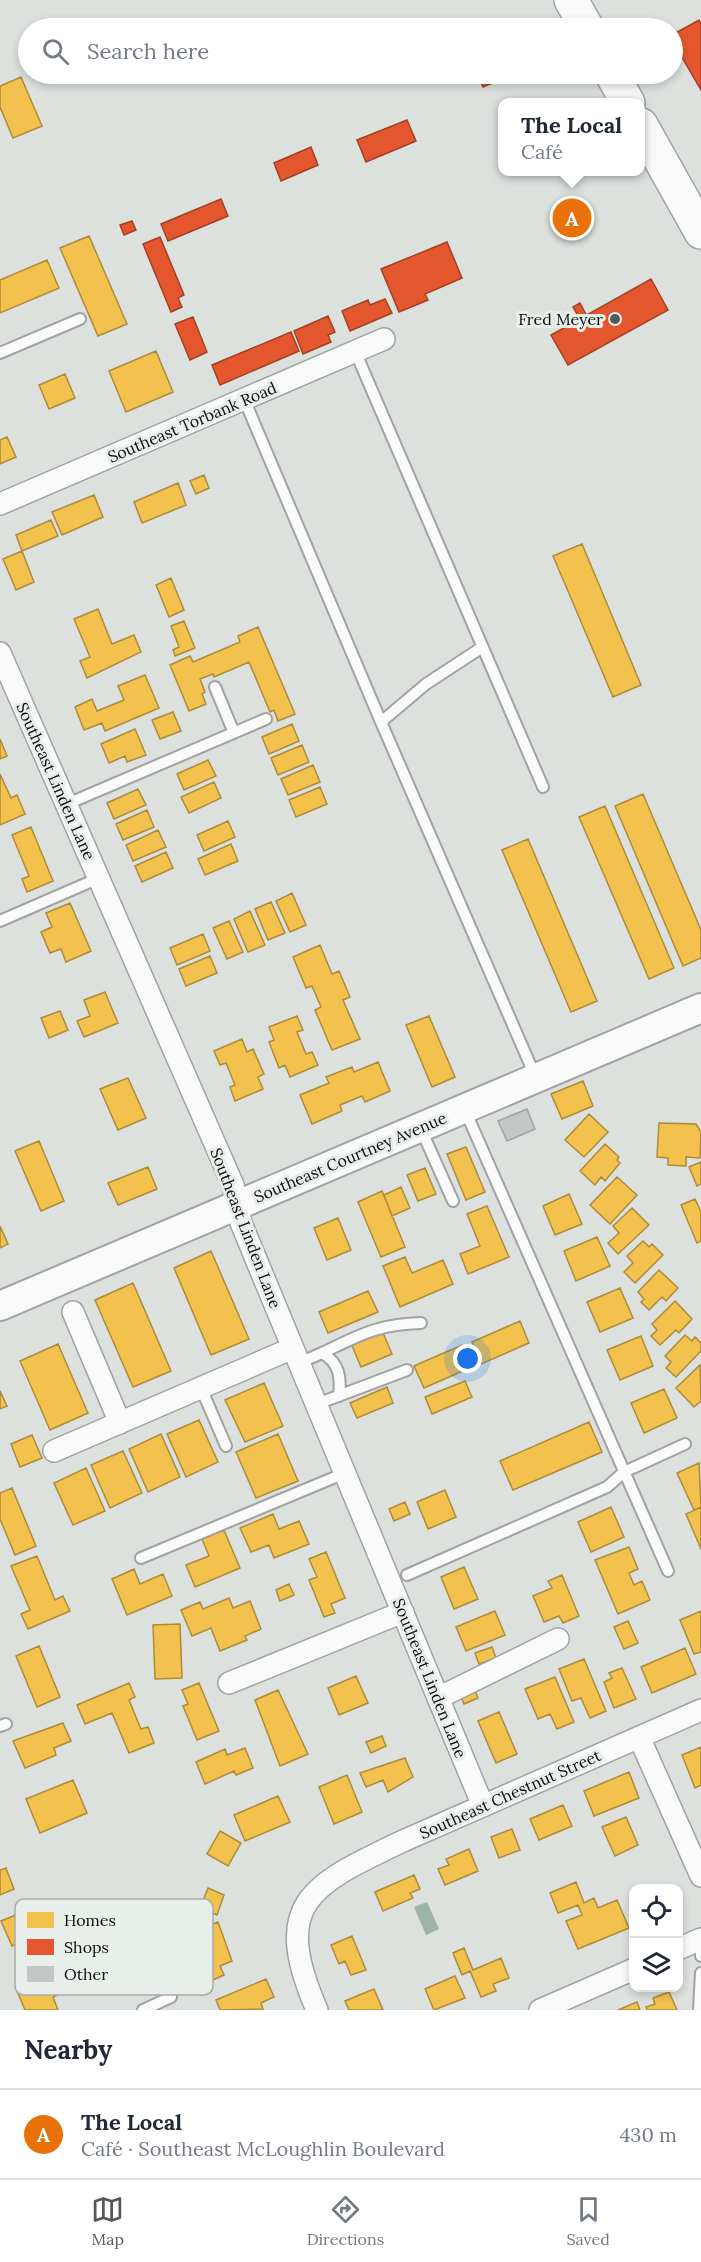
<!DOCTYPE html>
<meta charset="utf-8">
<style>
body{margin:0;font-family:Lora,serif;background:#f2f2f3;color:#1f2937}
.controls{position:absolute;right:18px;bottom:18px;display:grid;overflow:hidden;border-radius:12px;box-shadow:0 3px 9px #0003}
.controls button{width:54px;height:54px;display:grid;place-items:center;padding:0;border:0;border-bottom:2px solid #e0e1e3;background:#fff;color:#1f2937;font:30px sans-serif}
.you{position:absolute;left:468px;top:1359px;width:21px;height:21px;margin:-15px;border:4px solid #fff;border-radius:50%;background:#1a73e8;box-shadow:0 0 0 9px #1a73e833}
.badge{display:grid;place-items:center;width:39px;height:39px;border-radius:50%;background:#555856;color:#fff;font-size:20px;font-weight:700}
.pin{position:absolute;translate:-50% -50%;border:3px solid #fff;box-shadow:0 2px 6px #0006}
.popup{position:absolute;left:498px;top:98px;width:147px;height:78px;box-sizing:border-box;display:grid;place-content:center;border-radius:12px;background:#fff;filter:drop-shadow(0 2px 4px #0005);font-size:20px;white-space:nowrap;color:#747a83}
.popup b{font-size:22px;color:#1f2937}
.popup::after{content:'';position:absolute;left:50%;top:100%;margin-left:-12px;border:12px solid transparent;border-top-color:#fff}
.list{margin:0;padding:0;list-style:none}
h2{display:flex;justify-content:space-between;align-items:center;height:78px;margin:0;padding:0 24px;font-size:26px}
h2 small{font-size:20px;font-weight:400;color:#747a83}
.list li{display:grid;grid-template-columns:39px 1fr auto;gap:18px;align-items:center;box-sizing:border-box;height:90px;padding:0 24px;border-top:2px solid #e0e1e3}
.list b{display:block;font-size:22px;white-space:nowrap}
.list p{margin:0;font-size:20px;white-space:nowrap;color:#747a83}
.list em{font-size:20px;font-style:normal;color:#747a83}
.icon{flex:none;width:33px;height:33px;fill:none;stroke:currentColor;stroke-width:2;stroke-linecap:round;stroke-linejoin:round}
.map{position:relative;flex:none;width:701px;height:2010px;overflow:hidden}
.search{position:absolute;background:#fff;box-shadow:0 3px 9px #0003;left:18px;right:18px;top:18px;height:66px;display:flex;align-items:center;gap:15px;box-sizing:border-box;padding:0 21px;border-radius:33px;color:#747a83;font-size:22px}
.sheet{height:168px;background:#fff}
nav{display:flex;justify-content:space-around;align-items:center;box-sizing:border-box;height:84px;border-top:2px solid #e0e1e3;background:#fff;font-size:16px;color:#747a83}
nav a{display:grid;justify-items:center;gap:3px}
nav .on{color:#555856}
.map>svg:first-child{display:block}
.water{fill:#9db3a5}
.homes{fill:#f2c14e;stroke:#ad8b3a;stroke-width:1.5}
.shops{fill:#e4572e;stroke:#a34124;stroke-width:1.5}
.building{fill:#c4c7c5;stroke:#a0a3a2;stroke-width:1.5}
.lines{fill:none;stroke-linecap:round;stroke-linejoin:round}
.lane-casing{stroke:#a0a3a1;stroke-width:14}
.street-casing{stroke:#a0a3a1;stroke-width:24}
.secondary-casing{stroke:#a0a3a1;stroke-width:32}
.primary-casing{stroke:#a0a3a1;stroke-width:36}
.lane{stroke:#fafafa;stroke-width:10}
.street{stroke:#fafafa;stroke-width:21}
.secondary{stroke:#fafafa;stroke-width:28}
.primary{stroke:#fafafa;stroke-width:33}
.poi-dot{fill:#555856;stroke:#e8efeb;stroke-width:2}
.labels{text-anchor:middle;stroke-width:6;stroke-linejoin:round;paint-order:stroke}
.poi-label{font-size:16px;fill:#0c0e0c;stroke:#e8efeb;text-anchor:end}
.street-label{font-size:16px;fill:#0c0e0c;stroke:#e8efeb}
.key{fill:#e8efeb;stroke:#a6aca8;stroke-width:1.5}
.key-label{font-size:16px;fill:#0c0e0c}
</style>
<div class="map">
<svg width="701" height="2010" viewBox="0 0 701 2010">
<rect width="100%" height="100%" fill="#dce1de"/>
<!-- water -->
<path class="water" d="M427,1902L439,1929L426,1935L414,1907Z"/>
<!-- homes -->
<path class="homes" d="M21,77L42,126L13,138L0,107V86Z
M89,236L127,324L98,336L60,248Z
M47,260L59,288L0,313V280Z
M156,351L173,392L126,412L109,371Z
M65,374L75,398L49,409L39,385Z
M7,437L16,457L0,464V440Z
M204,475L209,488L196,494L190,481Z
M178,483L186,505L142,523L134,502Z
M94,495L103,517L62,535L52,512Z
M51,520L58,536L22,551L16,535Z
M582,544L641,685L613,697L553,556Z
M22,551L34,582L16,590L3,559Z
M171,578L184,610L169,617L156,585Z
M98,609L112,644L134,635L141,652L87,678L80,661L90,657L74,619Z
M184,621L195,648L175,656L173,650L179,647L171,626Z
M258,627L295,714L278,721L274,710L270,712L249,662L214,677L213,674L200,679L205,692L202,694L206,704L189,711L170,665L190,656L193,662L240,642L238,636Z
M145,675L159,708L105,731L102,723L84,730L75,707L92,699L97,711L124,700L118,686Z
M173,712L181,731L160,739L152,720Z
M292,724L299,741L269,754L262,737Z
M135,729L146,755L127,762L125,756L109,763L101,744Z
M0,739L7,756L0,759Z
M302,745L309,762L278,775L271,758Z
M208,760L216,776L184,790L177,774Z
M313,765L320,782L288,795L281,779Z
M0,774L11,798L17,795L25,814L0,825Z
M214,782L221,798L189,813L181,797Z
M320,787L327,804L296,817L289,800Z
M138,789L146,805L114,819L107,803Z
M643,794L701,930V958L683,966L615,806Z
M605,806L674,968L649,979L579,817Z
M147,810L154,827L123,840L116,824Z
M228,821L235,837L204,851L197,835Z
M31,827L53,881L27,892L22,879L29,876L12,835Z
M158,830L166,847L133,861L126,845Z
M528,839L597,1001L571,1012L502,850Z
M231,844L238,861L205,875L198,859Z
M166,852L173,868L142,882L135,866Z
M292,893L306,925L290,932L276,901Z
M271,902L285,933L268,940L255,909Z
M70,903L91,951L66,962L61,949L50,953L41,932L52,927L46,913Z
M250,911L265,945L248,952L234,919Z
M229,921L243,952L227,959L213,928Z
M203,934L210,951L177,965L170,948Z
M320,945L332,974L339,971L350,997L343,1000L360,1039L332,1050L315,1010L321,1007L312,986L306,988L293,957Z
M210,956L217,973L186,986L179,969Z
M105,992L118,1023L84,1037L77,1021L90,1016L84,1000Z
M60,1011L68,1030L49,1038L41,1018Z
M297,1016L303,1030L297,1032L306,1054L312,1052L318,1065L290,1077L285,1065L279,1068L269,1042L274,1040L269,1027Z
M429,1016L455,1077L432,1087L406,1025Z
M242,1039L247,1052L253,1049L264,1074L258,1077L263,1089L235,1101L230,1087L235,1085L226,1063L220,1065L214,1051Z
M378,1062L390,1091L365,1102L362,1096L340,1105L342,1111L312,1124L300,1095L329,1083L326,1077L352,1067L354,1072Z
M128,1078L146,1118L118,1130L100,1089Z
M583,1081L593,1106L562,1119L551,1094Z
M589,1114L608,1132L584,1157L565,1140Z
M659,1123L696,1124L701,1132L700,1158L686,1157V1166L668,1165V1158L657,1157Z
M39,1141L64,1201L41,1211L15,1151Z
M605,1144L619,1157L617,1160L620,1163L605,1181L601,1177L595,1185L580,1171Z
M466,1147L485,1192L466,1200L447,1154Z
M701,1162V1184L697,1186L689,1167Z
M148,1167L157,1189L118,1205L108,1183Z
M425,1168L436,1194L418,1201L407,1175Z
M617,1177L637,1195L610,1224L590,1205Z
M401,1187L410,1208L392,1216L384,1195Z
M382,1191L405,1247L381,1257L358,1202Z
M569,1194L582,1224L555,1235L543,1206Z
M695,1199L701,1212V1241L697,1243L681,1205Z
M487,1206L509,1257L468,1274L460,1254L480,1246L467,1214Z
M632,1208L649,1225L618,1254L608,1243L619,1233L613,1226Z
M338,1218L351,1250L327,1260L314,1228Z
M0,1226L8,1244L0,1248Z
M597,1237L610,1266L576,1281L564,1251Z
M643,1241L649,1247L652,1244L663,1255L635,1283L624,1272L633,1263L627,1256Z
M211,1251L249,1339L211,1355L174,1268Z
M405,1257L412,1273L443,1260L453,1284L400,1307L383,1266Z
M659,1270L678,1288L666,1301L662,1297L649,1310L641,1302L644,1299L638,1292Z
M133,1283L171,1371L133,1387L95,1300Z
M620,1288L633,1318L600,1332L587,1302Z
M368,1291L378,1312L328,1333L319,1312Z
M675,1301L692,1319L679,1333L676,1330L660,1345L651,1336L657,1330L652,1324Z
M520,1321L529,1343L481,1364L472,1342Z
M381,1328L392,1354L361,1367L350,1341Z
M685,1335L692,1341L695,1337L701,1343V1351L676,1377L666,1368L671,1362L665,1356Z
M641,1336L653,1366L620,1380L607,1350Z
M58,1344L88,1413L50,1430L20,1361Z
M462,1345L472,1367L424,1388L414,1366Z
M700,1365L701,1401L694,1407L676,1388Z
M465,1381L472,1397L432,1414L425,1397Z
M264,1383L283,1426L245,1442L225,1400Z
M387,1387L393,1403L357,1418L350,1403Z
M664,1389L677,1418L644,1433L631,1403Z
M0,1391L7,1406L0,1409Z
M199,1420L218,1462L186,1477L167,1434Z
M589,1422L602,1452L513,1490L500,1461Z
M161,1434L180,1477L148,1492L129,1449Z
M278,1434L298,1481L256,1498L236,1452Z
M32,1435L42,1458L20,1467L11,1444Z
M123,1451L142,1493L110,1508L91,1465Z
M699,1463L701,1507L694,1510L677,1473Z
M86,1468L105,1511L73,1525L54,1483Z
M12,1488L36,1546L15,1555L0,1519V1493Z
M445,1490L456,1517L428,1529L417,1502Z
M405,1502L410,1514L394,1521L389,1509Z
M611,1507L624,1537L591,1552L578,1522Z
M701,1507V1549L686,1514Z
M273,1514L279,1529L299,1521L309,1544L274,1558L269,1545L251,1552L240,1528Z
M224,1530L240,1568L195,1587L186,1565L209,1556L202,1539Z
M629,1547L638,1569L629,1573L634,1585L642,1581L650,1600L618,1614L595,1560Z
M326,1552L345,1598L331,1604L335,1613L324,1617L309,1580L317,1577L309,1559Z
M37,1556L55,1600L63,1596L70,1611L28,1629L21,1614L30,1610L11,1566Z
M464,1567L478,1599L454,1609L441,1577Z
M134,1569L140,1584L163,1574L172,1596L127,1615L112,1579Z
M562,1575L579,1616L563,1623L559,1616L544,1622L533,1596L552,1588L548,1581Z
M289,1584L294,1595L280,1601L276,1590Z
M229,1598L233,1608L250,1601L261,1629L245,1636L247,1640L220,1651L211,1628L192,1636L181,1610L200,1602L203,1609Z
M495,1611L505,1635L466,1651L456,1627Z
M701,1611V1652L694,1654L680,1620Z
M628,1621L638,1643L624,1649L614,1627Z
M180,1624L182,1678L155,1679L153,1625Z
M39,1646L60,1697L37,1707L16,1656Z
M492,1647L496,1658L479,1664L475,1653Z
M685,1648L696,1674L652,1693L641,1667Z
M584,1659L606,1711L590,1718L581,1698L572,1701L559,1669Z
M622,1668L636,1699L614,1708L604,1682L612,1678L609,1673Z
M356,1676L368,1703L339,1715L328,1688Z
M555,1677L574,1722L557,1729L550,1714L538,1719L525,1689Z
M129,1683L135,1697L129,1700L141,1729L148,1727L154,1743L129,1753L112,1713L85,1724L77,1705Z
M199,1683L219,1731L197,1740L183,1706L188,1704L182,1690Z
M474,1688L478,1698L464,1704L460,1694Z
M278,1690L308,1754L280,1766L255,1700Z
M499,1712L517,1754L496,1763L478,1721Z
M63,1723L71,1741L54,1748L56,1755L25,1768L13,1741Z
M382,1736L386,1746L371,1753L366,1742Z
M701,1747V1785L695,1788L682,1755Z
M245,1748L253,1768L236,1775L234,1771L205,1784L196,1762L225,1749L227,1755Z
M405,1758L413,1777L388,1792L383,1780L366,1787L360,1773Z
M629,1772L639,1798L594,1816L584,1791Z
M347,1775L362,1812L334,1824L319,1787Z
M73,1780L87,1813L40,1833L26,1799Z
M278,1796L290,1822L245,1841L234,1815Z
M563,1805L572,1826L539,1840L530,1819Z
M626,1817L638,1845L615,1856L602,1827Z
M512,1829L520,1850L499,1858L491,1837Z
M220,1831L241,1843L228,1866L207,1854Z
M469,1849L478,1871L445,1885L438,1869L449,1865L446,1859Z
M6,1868L14,1889L0,1895V1870Z
M414,1875L420,1889L410,1893L413,1898L383,1911L375,1892Z
M576,1882L584,1903L594,1898L598,1908L617,1900L629,1928L578,1949L566,1921L582,1915L578,1905L558,1913L550,1893Z
M208,1888L224,1895L217,1915L200,1908Z
M40,1905L50,1930L45,1932L55,1955L36,1964L26,1940L12,1946L1,1921Z
M218,1922L232,1961L220,1966L224,1975L206,1983L200,1968L205,1966L196,1943L205,1940L200,1929Z
M81,1928L87,1942L73,1948L67,1934Z
M352,1936L366,1970L351,1975L345,1961L339,1964L331,1945Z
M464,1948L473,1970L501,1958L509,1978L493,1984L496,1991L481,1997L470,1971L462,1975L453,1953Z
M455,1976L465,1998L434,2010L425,1989Z
M52,1977L59,1994L53,1997L58,2010H25L17,1991Z
M266,1979L274,1997L261,2003L263,2009L220,2010L216,2000Z
M374,1989L383,2010H349L345,2001Z
M669,1992L677,2010H647L646,2007L655,2004L653,1998Z
M637,2002L640,2010H618Z"/>
<!-- shops -->
<path class="shops" d="M699,20L701,24V90L672,40V35Z
M478,74H514L483,87Z
M407,120L416,141L366,162L357,140Z
M311,147L318,165L281,181L274,163Z
M221,199L228,216L168,241L161,224Z
M568,209L574,210L579,221L571,224L564,215Z
M132,221L136,230L124,235L120,225Z
M160,237L184,295L178,298L182,307L171,312L143,244Z
M447,242L462,278L425,294L428,300L399,312L381,269Z
M651,279L668,310L568,365L551,335Z
M385,299L392,313L350,331L342,311L368,300L370,305Z
M580,303L590,322L584,326L573,307Z
M328,316L335,332L328,335L331,342L303,354L294,331Z
M193,317L207,352L190,360L175,324Z
M291,332L299,351L220,385L212,365Z"/>
<!-- building -->
<path class="building" d="M527,1109L535,1129L507,1141L498,1121Z"/>
<g class="lines">
<defs>
<path id="lane" d="M355,351L543,787
M0,353L80,319
M244,399L381,722L536,1078
M215,687L234,733
M381,722L426,684L481,648
M67,804L266,719
M0,921L99,878
M464,1108L668,1571
M420,1127L453,1201
M322,1353C360,1335 378,1324 421,1323
M299,1363L322,1353C340,1363 341,1378 339,1396
M201,1388L226,1446
M317,1404L407,1370
M141,1558L345,1473
M407,1575L607,1487L624,1472L685,1444
M0,1726L6,1724
M701,1951V1956
M143,2010L171,1997
M699,2010L701,1973"/>
<path id="street" d="M0,504L384,339
M0,653L233,1185L241,1223L483,1806
M73,1312L120,1423
M54,1451L293,1348
M229,1683L403,1612
M438,1698L558,1639
M639,1737L701,1876
M678,1949L701,1939
M317,2010C270,1902 311,1885 403,1841L701,1710
M540,2010L634,1969"/>
<path id="secondary" d="M0,1306L701,1008"/>
<path id="primary" d="M571,0L587,28
M612,74L628,103
M641,125L701,232"/>
</defs>
<!-- lane casing -->
<use href="#lane" class="lane-casing"/>
<!-- street casing -->
<use href="#street" class="street-casing"/>
<!-- secondary casing -->
<use href="#secondary" class="secondary-casing"/>
<!-- primary casing -->
<use href="#primary" class="primary-casing"/>
<!-- lane -->
<use href="#lane" class="lane"/>
<!-- street -->
<use href="#street" class="street"/>
<!-- secondary -->
<use href="#secondary" class="secondary"/>
<!-- primary -->
<use href="#primary" class="primary"/>
</g>
<!-- markers -->
<circle class="poi-dot" cx="615" cy="319" r="6"/>
<g class="labels">
<!-- poi labels -->
<g class="poi-label">
<text x="603" y="325">Fred Meyer</text>
</g>
<!-- street labels -->
<g class="street-label">
<text transform="translate(192 422) rotate(-23)" y="6">Southeast Torbank Road</text>
<text transform="translate(56 781) rotate(66)" y="6">Southeast Linden Lane</text>
<text transform="translate(350 1157) rotate(-23)" y="6">Southeast Courtney Avenue</text>
<text transform="translate(246 1228) rotate(69)" y="6">Southeast Linden Lane</text>
<text transform="translate(430 1678) rotate(68)" y="6">Southeast Linden Lane</text>
<text transform="translate(510 1794) rotate(-24)" y="6">Southeast Chestnut Street</text>
</g>
</g>
<!-- legend -->
<rect x="15" y="1899" width="198" height="96" rx="9" class="key"/>
<rect x="27" y="1912" width="27" height="16" fill="#f2c14e"/>
<rect x="27" y="1939" width="27" height="16" fill="#e4572e"/>
<rect x="27" y="1966" width="27" height="16" fill="#c4c7c5"/>
<g class="key-label">
<text x="64" y="1926">Homes</text>
<text x="64" y="1953">Shops</text>
<text x="64" y="1980">Other</text>
</g>
</svg>
<div class="controls">
<button><svg class="icon" aria-label="locate" viewBox="0 0 24 24"><circle cx="12" cy="12" r="6"/><path d="M12 2v4M12 18v4M2 12h4M18 12h4"/></svg></button>
<button><svg class="icon" aria-label="layers" viewBox="0 0 24 24"><path d="M12 4l9 5-9 5-9-5zM3 14l9 5 9-5"/></svg></button>
</div>
<div class="you"></div>
<div class="pin badge" style="left:572px;top:218px;background:#e8710a">A</div>
<div class="popup"><b>The Local</b>Café</div>
<div class="search"><svg class="icon" aria-label="search" viewBox="0 0 24 24"><circle cx="10" cy="10" r="6"/><path d="M15 15l6 6"/></svg>Search here</div>
</div>
<section class="sheet">
<h2>Nearby<small></small></h2>
<ul class="list">
<li><span class="badge" style="background:#e8710a">A</span><div><b>The Local</b><p>Café · Southeast McLoughlin Boulevard</p></div><em>430 m</em></li>
</ul>
</section>
<nav>
<a class="on"><svg class="icon" aria-label="map" viewBox="0 0 24 24"><path d="M3 6l6-2 6 2 6-2v14l-6 2-6-2-6 2zM9 4v14M15 6v14"/></svg>Map</a>
<a><svg class="icon" aria-label="directions" viewBox="0 0 24 24"><path d="M12 3l9 9-9 9-9-9zM9 14v-3h6M13 9l2 2-2 2"/></svg>Directions</a>
<a><svg class="icon" aria-label="saved" viewBox="0 0 24 24"><path d="M7 4h10v16l-5-4-5 4z"/></svg>Saved</a>
</nav>
